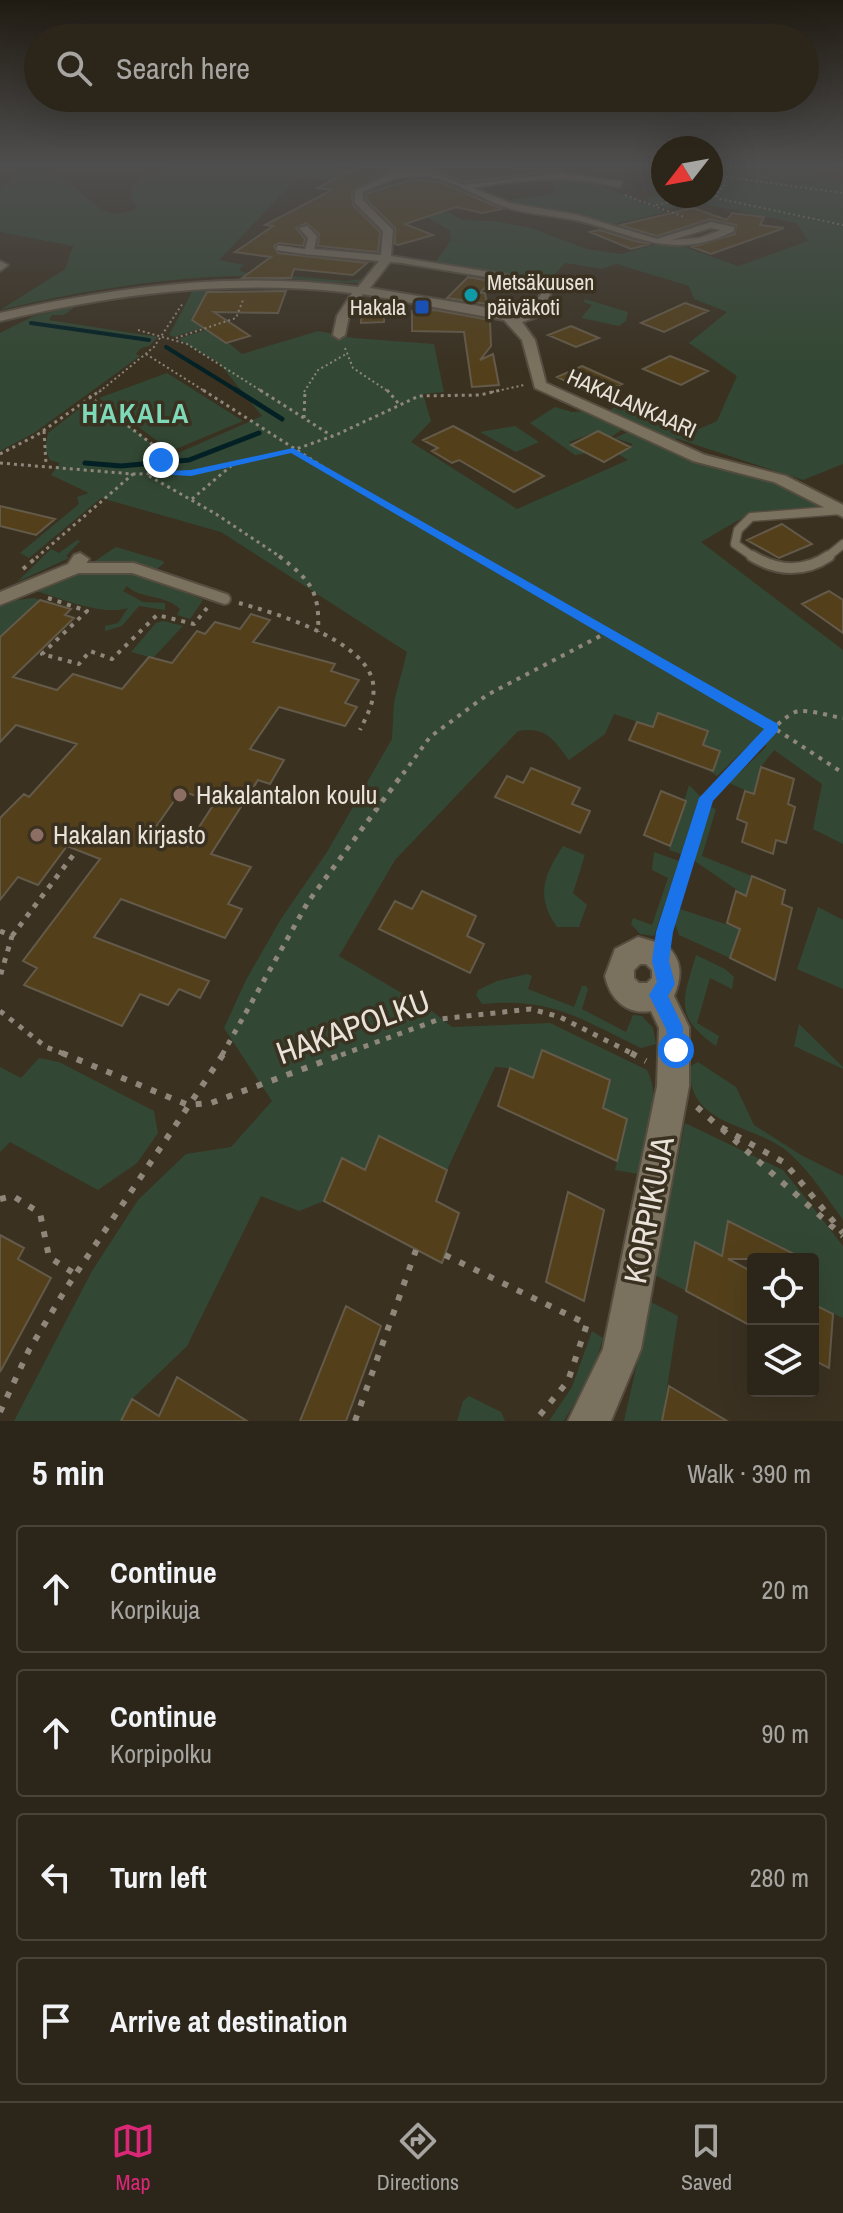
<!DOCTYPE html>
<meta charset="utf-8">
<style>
body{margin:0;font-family:"Archivo Narrow",sans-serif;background:#383126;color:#f1f3f6}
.controls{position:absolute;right:24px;bottom:24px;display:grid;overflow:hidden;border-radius:8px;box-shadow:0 8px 32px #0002}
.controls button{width:72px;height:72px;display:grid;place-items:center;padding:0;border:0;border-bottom:2px solid #484238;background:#2c2519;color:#f1f3f6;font:40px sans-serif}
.compass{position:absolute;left:651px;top:136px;width:72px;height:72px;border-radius:50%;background:#2c2519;box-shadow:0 8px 32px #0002;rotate:239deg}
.stop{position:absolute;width:24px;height:24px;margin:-18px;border:6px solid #1a73e8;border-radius:50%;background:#fff}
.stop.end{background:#1a73e8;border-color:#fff;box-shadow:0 2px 8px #0008}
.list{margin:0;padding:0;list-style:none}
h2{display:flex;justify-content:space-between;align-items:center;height:104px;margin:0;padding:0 32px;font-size:34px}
h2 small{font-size:26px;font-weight:400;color:#a6a5a2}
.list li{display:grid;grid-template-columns:52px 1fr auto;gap:24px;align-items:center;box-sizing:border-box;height:128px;margin:0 16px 16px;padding:0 16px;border:2px solid #484238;border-radius:8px}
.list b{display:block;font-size:30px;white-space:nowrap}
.list p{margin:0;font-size:26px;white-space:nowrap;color:#a6a5a2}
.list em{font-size:26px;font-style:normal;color:#a6a5a2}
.icon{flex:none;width:44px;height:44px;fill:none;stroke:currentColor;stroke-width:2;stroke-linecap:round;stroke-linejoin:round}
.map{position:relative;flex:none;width:843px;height:1421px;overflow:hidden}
.search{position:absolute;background:#2c2519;box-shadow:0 8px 32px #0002;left:24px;right:24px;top:24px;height:88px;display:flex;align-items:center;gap:20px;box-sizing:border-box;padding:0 28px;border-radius:44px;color:#a6a5a2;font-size:30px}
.sheet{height:680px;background:#2c2519}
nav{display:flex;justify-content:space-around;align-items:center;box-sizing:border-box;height:112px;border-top:2px solid #484238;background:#2c2519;font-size:22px;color:#a6a5a2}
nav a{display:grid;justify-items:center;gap:4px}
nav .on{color:#db2777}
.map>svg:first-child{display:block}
.green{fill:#334834}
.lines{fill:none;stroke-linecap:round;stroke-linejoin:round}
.stream-far1{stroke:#032125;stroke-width:4}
.stream{stroke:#032125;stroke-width:5}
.building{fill:#53401b;stroke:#645a49;stroke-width:2;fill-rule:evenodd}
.service-far2-casing{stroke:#554d3f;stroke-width:7}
.service-far1-casing{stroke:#554d3f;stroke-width:11}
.service-casing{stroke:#554d3f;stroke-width:14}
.minor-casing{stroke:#554d3f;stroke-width:4}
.path-far4{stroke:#8e877a;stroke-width:2;stroke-dasharray:2 3;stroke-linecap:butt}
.path-far3{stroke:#8e877a;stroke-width:3;stroke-dasharray:3 4;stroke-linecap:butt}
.path-far2{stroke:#8e877a;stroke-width:4;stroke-dasharray:4 6;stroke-linecap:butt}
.path-far1{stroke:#8e877a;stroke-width:5;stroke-dasharray:5 7;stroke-linecap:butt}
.path{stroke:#8e877a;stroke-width:6;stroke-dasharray:6 10;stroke-linecap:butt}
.service-far2{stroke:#7b715f;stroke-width:5}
.service-far1{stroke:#7b715f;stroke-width:8}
.service{stroke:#7b715f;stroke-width:10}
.minor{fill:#7b715f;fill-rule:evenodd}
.route{fill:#1a73e8}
.culture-dot{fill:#0f9aa8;stroke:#3a3121;stroke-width:3}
.transit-dot{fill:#1a4fb4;stroke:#3a3121;stroke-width:3}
.education-dot{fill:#8d6e63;stroke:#3a3121;stroke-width:3}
.labels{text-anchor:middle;stroke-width:7;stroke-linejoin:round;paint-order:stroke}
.far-poi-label{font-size:22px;fill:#e8e2d8;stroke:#3a3121;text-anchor:start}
.far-street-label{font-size:22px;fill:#e8e2d8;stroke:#3a3121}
.poi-label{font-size:26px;fill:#e8e2d8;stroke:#3a3121;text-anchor:start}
.far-district-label{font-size:28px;font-weight:bold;letter-spacing:2px;fill:#7ed9b9;stroke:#3a3121}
.near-street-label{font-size:32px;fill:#e8e2d8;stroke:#3a3121}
</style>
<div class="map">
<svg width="843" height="1421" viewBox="0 0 843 1421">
<rect width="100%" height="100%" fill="#3a3121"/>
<!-- green -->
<path class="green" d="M30,166C40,169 59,174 66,180C94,198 100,225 138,208L132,201L133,184L149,173L168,166H337L380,177L352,186L306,177L294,182L219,260L245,265L239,269L242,272L346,281L363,279L378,265V260L365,258L378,260L381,264L361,283C318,283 275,275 232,276C153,279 76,292 0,310L65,269L73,246L0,232V188Z
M711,166H833L817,176L843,181V464L803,480L678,439L668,440L610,410L617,406L683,436L717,421L737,376L689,343L727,312L694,299L689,286L617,264L602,269L565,263L550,280L435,263L451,240L450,231L397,199L365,203L361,194L386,180L462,220L494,221L531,228L587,249L622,254L656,244L685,247L738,266L808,241L796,223L695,202L667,209L647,202L648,198L663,194L711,196Z
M579,180L592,182L666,212L610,225L503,201L551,194L556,189L548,181Z
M209,289L191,319L203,328L174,337L169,335L193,290Z
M585,299L628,312L626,321L619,326L581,318L592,305L583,302Z
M76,306L64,315H52L49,320L158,337L149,346L141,348L136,354L140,356L34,433L0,451V333L34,316Z
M211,328L242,354L318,331L353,338L434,344L444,392L423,394L431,421L411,442L517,509L628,460L618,454L633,444L615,438L632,430L786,485L831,509L754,511L701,542L843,650V844L813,829L822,784L774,750L761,767L754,794L729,783L767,746L756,738L717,776L705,768L713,771L720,751L703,745L708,731L659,714L653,727L614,714L605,734L569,760C553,739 546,726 518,731L395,860L339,956L432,1011L452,1027L550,1023L647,1070C663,1100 645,1142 638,1174L615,1170L627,1119L603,1108L610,1080L542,1051L533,1078L510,1068L495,1067L447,1170L379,1137L365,1170L342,1158L324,1201L299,1211L261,1196L187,1346L132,1399L121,1421H14L92,1271L138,1200L186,1154L231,1147L272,1101L224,1028L246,980L281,919L327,852L392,739L394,702L407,652L221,532L101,498L29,558L20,553L79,504L77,497L89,493L51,475L60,463L50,460L45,448L48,433L80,408L102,405L169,457L262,416L219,363L178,339Z
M167,373L243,421L171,451L99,398Z
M555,407L572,412L588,411L626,427L608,439L598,431L569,442L587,453L575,455L530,423Z
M515,426L539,442L516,452L480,432Z
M77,540L80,541L66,556L69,558L17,582L51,549L59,553Z
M116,547L163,561L164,563L156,570L126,561H95Z
M127,569L203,600L190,619L177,615L180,609C165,594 139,599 127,586L123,591L143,602L165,603V610L139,606L122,626L105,631V626L118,623L128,608C102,616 63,599 36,591L77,570Z
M34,598L40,600L0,637V602Z
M163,621L183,626L153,658L131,652L156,623Z
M689,785L700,796L681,854L669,850Z
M711,807L716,809L702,856L752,876L746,896L696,862L694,857Z
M563,846L585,855L573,893L587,905L579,927H557C535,896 544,875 563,846Z
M654,852L679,861L654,936L640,934L631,924L633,918L652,925L668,878L652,870Z
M818,907L843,920V989L797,969Z
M680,909L740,929L730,958L679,935L675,924Z
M696,955L725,969L734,977L732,989L710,978L697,1023L719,1036L716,1046C673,1016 683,1000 696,955Z
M527,974L532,976L528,989L574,1007L582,986H586L588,989L582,1009L626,1032L633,1015L642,1016L653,1028L656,1044L641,1048C580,1019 553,997 482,1004L476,995L478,990L497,981Z
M799,1024L843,1067V1069L794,1046Z
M39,1058L59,1062L154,1111L158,1133L137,1163L98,1190L10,1142L0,1152V1067L21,1078Z
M698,1062L736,1087L754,1125L801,1155L843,1176V1220C826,1197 810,1171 788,1152C754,1123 684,1126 691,1066Z
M685,1123L783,1170L800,1191L843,1246V1318L813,1304V1259H804L729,1221L722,1256L695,1242L686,1291L655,1275Z
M651,1302L678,1316L662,1421H624Z
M592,1331L603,1338L593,1371L564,1421H549L572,1387Z
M469,1396L501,1412L505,1421H457L463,1401Z"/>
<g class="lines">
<!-- stream-far1 -->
<path class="stream-far1" d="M31,323L149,340
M166,347L239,392"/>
<!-- stream -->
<path class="stream" d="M236,390L282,419
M169,462L189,460L259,433
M85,463L121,466L154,463"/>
</g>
<!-- building -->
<path class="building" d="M361,166H509L510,168L563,169V170L464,182L428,167L392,169L352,191L353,205L380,232L378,252L318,246L319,234L306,223L296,228L305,239L303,246L279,243L274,246L278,253L367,263L353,275L294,269L291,278H242L271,257L235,252L273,226L265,225L332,190L317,188Z
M413,179L440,182L502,209L482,213L456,207L405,224L433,235L398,245L395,244V228L366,199V194Z
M693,208L727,220L732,213L764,217L760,225L784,228L711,254L692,247L735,234L736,225L710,219L657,236L620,225Z
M599,230L635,241L650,244L631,249L590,232Z
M468,277L491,281L480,293H485L487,304L447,298Z
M286,291L278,313L214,312L250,336L226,343L192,320L207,292Z
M685,303L708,311L664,332L641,323Z
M362,305H385L384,322L361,323Z
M435,310L490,320L491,346L480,360L493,354L499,385L472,387L464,332L412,331V311Z
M571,326L599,338L576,347L548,335Z
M670,356L708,371L681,385L643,369Z
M582,366L622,384L597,396L557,377Z
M453,426L468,434L544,476L514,492L459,460L452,463L432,451L438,448L423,440Z
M598,431L630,447L604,462L571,445Z
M0,506L55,519L36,535L0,526Z
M782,524L812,544L779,558L747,540Z
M829,591L843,600V633L802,604Z
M40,600L71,609L65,615L74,618L13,677L57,690L73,674L122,689L149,657L172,663L197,631L205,634L215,622L240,629L251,614L270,620L253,642L335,664L331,671L359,680L345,703L357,707L345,726L279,707L250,749L284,760L270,784L258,780L211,854L251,867L228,904L242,909L225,938L121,899L94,937L209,981L200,998L179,989L168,1005L140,994L122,1026L24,985L37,968L23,961L100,859L67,846L38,885L18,877L0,900V818L24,794L29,797L77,744L16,725L0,742V637ZM181,791L215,802L187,846L151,834Z
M658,713L708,731L703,745L720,751L713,771L629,740L637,722L653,727Z
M761,767L794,779L788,804L795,807L786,843L776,840L773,854L742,842L747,823L737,819L745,791L754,794Z
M531,768L580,788L572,804L590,811L580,833L495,797L507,776L523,783Z
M661,791L686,801L670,846L644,835Z
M752,876L785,890L782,904L792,908L775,980L730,958L740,929L727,923L736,891L746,896Z
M422,891L476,916L467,936L484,944L470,973L379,929L395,901L412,909Z
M542,1050L610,1080L603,1108L627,1119L617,1161L498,1106L510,1068L533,1078Z
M379,1136L447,1170L436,1201L459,1213L442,1263L324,1201L342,1158L365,1170Z
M568,1192L604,1210L584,1301L546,1282Z
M728,1221L804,1259H728L753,1272V1327L686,1291L695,1242L722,1256Z
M0,1235L24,1248L18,1259L51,1278L0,1372Z
M813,1304L833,1314L829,1368L813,1360Z
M346,1306L381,1326L346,1421H300Z
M177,1377L247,1421H121L132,1399L159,1416Z
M669,1386L727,1421H662Z"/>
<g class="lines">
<defs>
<path id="service-far2" d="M279,248L308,252"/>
<path id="service-far1" d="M755,558L735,544L738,530L751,517L841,510
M826,558L843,544"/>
<path id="service" d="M752,556C777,571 804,573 829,556
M75,568H133L225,599"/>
<path id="minor" d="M427,170L464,185L561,173L622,182L619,187C570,175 522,178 473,188L510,203L578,215L657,239L711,222L734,227V231C673,262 635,234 575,220C551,215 525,214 502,206C478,197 447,176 421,176C399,175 383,183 363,192V200L393,230L391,256L557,283L537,317L522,322L535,340L546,383L705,455L786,476L843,505V517L774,482L693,461L535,388L522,340L504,320L363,294L349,316L345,335L339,339L333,335L337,316L352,293C233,279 117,293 0,321V313C119,286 237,271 358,287L379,261L304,254L308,238L299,228L307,226L317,236L314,249L381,255L383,231L355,203V191L393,172ZM711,228L721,230L699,238L672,240ZM390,262L402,263L546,287L529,311L514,316L496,309L370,288Z
M0,261L8,265L0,271Z
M80,553L89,559L81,572L0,605V592L68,564L74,555Z
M638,937L666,945C683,960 682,977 674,996L689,1027V1086L641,1349L611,1421H568L603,1349L657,1086L659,1028L651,1011C626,1015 610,999 605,976L615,949ZM640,964H646L652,970V978L647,983H639L634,978V970Z"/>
</defs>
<!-- service-far2 casing -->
<use href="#service-far2" class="service-far2-casing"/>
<!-- service-far1 casing -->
<use href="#service-far1" class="service-far1-casing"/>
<!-- service casing -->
<use href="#service" class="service-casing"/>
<!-- minor casing -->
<use href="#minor" class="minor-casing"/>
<!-- path-far4 -->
<path class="path-far4" d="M711,175L843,193
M711,181L720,188L716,196L720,199L843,225
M711,193L724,188L725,178
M625,195L684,217
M656,205L695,196
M138,330L187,344L263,392
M176,338L236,318L243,300
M345,348L353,368L389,392
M146,354L206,392
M99,392L154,347L183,303
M304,392L318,370L348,353
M492,392L524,385"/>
<!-- path-far3 -->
<path class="path-far3" d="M203,390L370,497L477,558
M260,390L332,436
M387,390L399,404
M89,396L161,451L160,474
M304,418L305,390
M44,431L46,464
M0,454L37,435L101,390
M0,463L133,474L191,473L293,450L336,435L419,396L480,395L501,390
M149,476L216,514L282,558
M192,499L231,466
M36,558L133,474"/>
<!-- path-far2 -->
<path class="path-far2" d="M279,556C311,581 320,591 318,632
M473,556L774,728L843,773
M23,569L38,556
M48,598L87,611L42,654L79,664L90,651L112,659L157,615L194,624L207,608
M239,603C275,613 366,640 373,683C376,700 367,715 360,730
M403,774L430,737L487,695L606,633
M728,774C743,761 784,712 799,711C812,710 829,716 843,718"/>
<!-- path-far1 -->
<path class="path-far1" d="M0,931L12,936L0,977
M664,935L707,798L714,786L731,772
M12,936L77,850
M0,1011L46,1047L67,1055
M222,1055L308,902L404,772
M341,1055L440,1019L531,1009L560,1017L635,1055"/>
<!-- path -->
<path class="path" d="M62,1053L188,1105L211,1103L346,1053
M631,1053L646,1061
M697,1107L717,1125L785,1163L843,1233
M722,1129L843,1236
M0,1199L13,1196L40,1213L49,1257L75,1274
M445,1255L587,1324L568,1381L535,1421
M0,1412L29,1350L67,1287L224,1053
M355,1421L416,1250"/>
<!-- service-far2 -->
<use href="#service-far2" class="service-far2"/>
<!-- service-far1 -->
<use href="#service-far1" class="service-far1"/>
<!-- service -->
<use href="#service" class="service"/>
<!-- minor -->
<use href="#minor" class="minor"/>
</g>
<!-- sky -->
<linearGradient id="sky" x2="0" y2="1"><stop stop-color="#201b12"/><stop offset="0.45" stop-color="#4f4e4e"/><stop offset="1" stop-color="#4f4e4e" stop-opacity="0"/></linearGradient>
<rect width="843" height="365" fill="url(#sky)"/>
<!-- route -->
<path class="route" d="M293,448L778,724V731L713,801L673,932L669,961L675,984L668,996L683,1027V1056H670L666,1029L649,995L657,982L652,961L656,932L699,798L764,729L291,453L191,476L155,474L156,460L161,458L165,460V471L191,470Z"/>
<!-- markers -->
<circle class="culture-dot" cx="471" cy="295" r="8"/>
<rect class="transit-dot" x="414" y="299" width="16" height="16" rx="4"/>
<g class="education-dot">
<circle cx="180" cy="795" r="8"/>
<circle cx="37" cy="835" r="8"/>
</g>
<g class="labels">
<!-- far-poi labels -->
<g class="far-poi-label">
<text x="487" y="290">Metsäkuusen<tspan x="487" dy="25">päiväkoti</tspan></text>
<text x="406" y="315" text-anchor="end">Hakala</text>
</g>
<!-- far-street labels -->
<g class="far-street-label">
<text transform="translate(632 403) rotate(24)" y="8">HAKALANKAARI</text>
</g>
<!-- poi labels -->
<g class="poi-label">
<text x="196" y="804">Hakalantalon koulu</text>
<text x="53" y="844">Hakalan kirjasto</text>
</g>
<!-- far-district labels -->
<g class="far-district-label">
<text x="136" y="423">HAKALA</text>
</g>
<!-- near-street labels -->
<g class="near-street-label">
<text transform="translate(353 1027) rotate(-20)" y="11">HAKAPOLKU</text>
<text transform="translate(649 1210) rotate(-79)" y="11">KORPIKUJA</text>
</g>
</g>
</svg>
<div class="controls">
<button><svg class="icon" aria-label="locate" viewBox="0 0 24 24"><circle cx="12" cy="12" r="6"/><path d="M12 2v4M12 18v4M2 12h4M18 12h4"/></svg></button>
<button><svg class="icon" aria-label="layers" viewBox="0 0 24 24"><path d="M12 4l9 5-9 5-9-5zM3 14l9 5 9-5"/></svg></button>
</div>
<svg class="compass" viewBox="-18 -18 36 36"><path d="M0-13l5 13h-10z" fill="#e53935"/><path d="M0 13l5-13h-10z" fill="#a6a5a2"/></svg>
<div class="stop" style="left:676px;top:1050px"></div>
<div class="stop end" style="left:161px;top:460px"></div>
<div class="search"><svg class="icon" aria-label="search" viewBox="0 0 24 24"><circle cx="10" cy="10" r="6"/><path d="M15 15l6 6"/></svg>Search here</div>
</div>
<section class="sheet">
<h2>5 min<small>Walk · 390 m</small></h2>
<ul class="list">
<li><svg class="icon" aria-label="ahead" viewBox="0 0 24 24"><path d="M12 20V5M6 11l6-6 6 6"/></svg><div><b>Continue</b><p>Korpikuja</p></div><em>20 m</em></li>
<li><svg class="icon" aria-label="ahead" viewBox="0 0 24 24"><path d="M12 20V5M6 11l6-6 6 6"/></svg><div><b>Continue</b><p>Korpipolku</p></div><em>90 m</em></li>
<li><svg class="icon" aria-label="left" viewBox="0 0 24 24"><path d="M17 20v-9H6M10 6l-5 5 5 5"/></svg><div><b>Turn left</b></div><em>280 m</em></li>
<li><svg class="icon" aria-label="arrive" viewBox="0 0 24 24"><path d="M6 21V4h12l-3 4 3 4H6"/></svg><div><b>Arrive at destination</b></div></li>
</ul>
</section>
<nav>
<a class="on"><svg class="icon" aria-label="map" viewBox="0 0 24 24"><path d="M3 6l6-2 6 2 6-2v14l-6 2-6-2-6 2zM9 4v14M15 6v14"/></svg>Map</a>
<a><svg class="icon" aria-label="directions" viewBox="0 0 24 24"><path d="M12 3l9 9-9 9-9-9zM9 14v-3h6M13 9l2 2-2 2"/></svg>Directions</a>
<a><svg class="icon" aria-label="saved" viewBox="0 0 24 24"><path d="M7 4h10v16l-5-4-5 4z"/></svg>Saved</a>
</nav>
